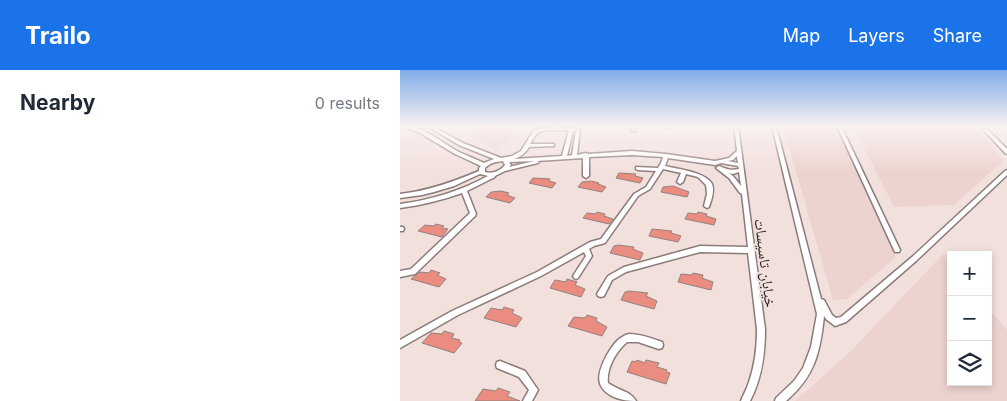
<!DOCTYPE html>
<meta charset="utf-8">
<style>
body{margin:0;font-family:Inter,"Noto Naskh Arabic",sans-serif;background:#f2f2f3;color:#1f2937}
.controls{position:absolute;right:15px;bottom:15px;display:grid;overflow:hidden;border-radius:0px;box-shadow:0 2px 8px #0003}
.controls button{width:45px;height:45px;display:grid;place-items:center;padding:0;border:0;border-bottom:1px solid #e0e1e3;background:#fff;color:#1f2937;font:25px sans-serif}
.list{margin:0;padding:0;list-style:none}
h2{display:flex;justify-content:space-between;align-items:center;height:65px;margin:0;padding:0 20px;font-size:21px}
h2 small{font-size:16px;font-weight:400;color:#747a83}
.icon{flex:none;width:28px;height:28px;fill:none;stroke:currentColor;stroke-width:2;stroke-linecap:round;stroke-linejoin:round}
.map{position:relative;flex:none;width:607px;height:331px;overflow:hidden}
header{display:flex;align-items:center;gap:30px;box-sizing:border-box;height:70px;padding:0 25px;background:#1a73e8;color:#fff}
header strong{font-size:24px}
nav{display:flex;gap:28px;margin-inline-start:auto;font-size:18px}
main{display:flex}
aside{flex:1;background:#fff}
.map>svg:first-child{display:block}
.built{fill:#edd3cf}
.building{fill:#ea8c7f;stroke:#92827f}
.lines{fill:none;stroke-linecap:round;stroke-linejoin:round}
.minor-casing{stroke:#8b7c79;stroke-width:3}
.minor{fill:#fff;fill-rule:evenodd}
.labels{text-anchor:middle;stroke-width:4.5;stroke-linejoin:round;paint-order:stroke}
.street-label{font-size:15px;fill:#27211f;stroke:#f2e0dd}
</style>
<header>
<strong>Trailo</strong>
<nav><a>Map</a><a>Layers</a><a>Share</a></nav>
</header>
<main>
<aside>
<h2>Nearby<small>0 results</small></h2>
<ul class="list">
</ul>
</aside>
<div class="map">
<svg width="607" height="331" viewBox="0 0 607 331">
<rect width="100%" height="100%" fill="#f2e0dd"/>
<!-- built -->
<path class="built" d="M83,56H99L117,66L94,79L68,63Z
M383,56H435L496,187L447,229L433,230Z
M453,56H575L604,90L554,135L494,137Z
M543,184L551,193V312H588V238L607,260V331H395L449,283Z"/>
<!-- building -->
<path class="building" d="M219,103L236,104L235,106L243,108L240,113L216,108Z
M133,108L150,109L149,111L156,113L152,118L129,113Z
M191,111L199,113L198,114L206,117L202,122L178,117L182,112Z
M273,116L289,122L287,127L261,122L263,117Z
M101,121L109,123L107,125L115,128L110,133L86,127L91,122Z
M197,142L205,144L204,146L213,149L209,154L183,148L187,143L196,144Z
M298,142L307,144L306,146L316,149L314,155L285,149L288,143L297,144Z
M36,154L44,156L42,158L48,159L42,167L18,161L25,155L34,156Z
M252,159L272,161L271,163L281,166L278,172L249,166Z
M218,175L234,177L233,179L243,183L240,190L210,183L214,176Z
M31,200L40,203L37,205L46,209L39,217L11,209L20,202L29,203Z
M293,203L303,205L302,208L313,212L311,220L278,212L281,204L292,205Z
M167,209L177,212L175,215L185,219L181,227L150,218L155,210L166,212Z
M229,221L248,223L246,226L257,231L254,239L221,230L225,222Z
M104,237L114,240L112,243L122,248L116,257L84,248L91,238L102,240Z
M187,245L197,248L196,251L207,257L202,266L168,256L174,247L185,248Z
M44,261L54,264L52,268L60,270L59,272L62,273L54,283L22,273L31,263L42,264Z
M237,290L245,293L246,290L259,293L257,297L267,300L266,302L270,303L266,314L227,302L232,291L236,292Z
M98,318L110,322L107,326L120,331H75L83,319L96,321Z"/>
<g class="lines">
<defs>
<path id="minor" d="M3,56C21,54 43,74 59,82C67,86 76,89 84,93L94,89L59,75L27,56H32L63,73L101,88L112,86L121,81L132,63L137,59L153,57L178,59L180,60L177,85L186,83L188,84L232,81L266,84L315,91L329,88L337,81L334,56H338L365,259C365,284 362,308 350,331H341C343,325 347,319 349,312C355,295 357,277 357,259L348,183L300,182L226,202L212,210L204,226L201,227L198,226L197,224L208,206L224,197L300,176L348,177L342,124L340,123L329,108L316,98L319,96C326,99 331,101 339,99L338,96L321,93L315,95L268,88L265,96C277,99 306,102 312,114C315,121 311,131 309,137L307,138L304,136L307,124L306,115L298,107L286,104L283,112L280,114L277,112L281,103L263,99L250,119L238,126L205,173L194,176L189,179L192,186L178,208L176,209L174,208L173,206L186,186L184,182L141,206L58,245L0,278V270L52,241L137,202L190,172L201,169L234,124L246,117L256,101L238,100L236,99V97L258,98L261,93L263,87L232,85L189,87V106L186,108L183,106V88L137,91L139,92L138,93L105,101L95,106V107L67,121L76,144L75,146L15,204L0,207V201L11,199L70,143L62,123C42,130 22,135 0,138V134C31,130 60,121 88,106L80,104L54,116L34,122L22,125L0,128V124C28,121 53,112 79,101V98L81,96L55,84L20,63ZM153,60H169L162,86L114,89C120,87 125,84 129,77L154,76V74H130C137,62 139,60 153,60ZM173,61H176L172,85L167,86ZM337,86L338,93L328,91L333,90ZM103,91L105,95C100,101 93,104 85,102V98C90,93 95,92 103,91ZM134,91L109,97L111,95L109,92ZM339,102L341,116L333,106L329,103L333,104Z
M234,56H238L235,61H231V60Z
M266,56H270V57L268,58H266Z
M372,56H376L421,229L424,230L432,245L436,248L441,247L512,187L605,101L607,100V105L516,191L446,252L435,256L426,249L424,246C420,283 415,306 386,331H375L376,328L394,311L403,298L411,277L417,244Z
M437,56H441L500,180L499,182H495L494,180Z
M580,56H584L607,79V84L605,83Z
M0,157H3L4,159L3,161H0Z
M229,264C240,264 251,268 262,272L263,275L262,278L259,279L238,272H227C216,281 206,299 208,313C217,320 231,321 236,331C228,331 222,330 214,327C193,317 198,302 207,285C213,275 218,267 229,264Z
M100,291L125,301L138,320L132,331H123L129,320L119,307L97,298L96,295L97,292Z"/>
</defs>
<!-- minor casing -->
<use href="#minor" class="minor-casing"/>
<!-- minor -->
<use href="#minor" class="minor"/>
</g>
<!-- sky -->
<linearGradient id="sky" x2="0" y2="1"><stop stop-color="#7eace9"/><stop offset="0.55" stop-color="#f9f1f0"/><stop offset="1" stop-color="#f9f1f0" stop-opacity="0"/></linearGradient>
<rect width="607" height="102" fill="url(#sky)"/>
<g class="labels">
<!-- street labels -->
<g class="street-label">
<text transform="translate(365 193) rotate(83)" y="5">خیابان تاسیسات</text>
</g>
</g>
</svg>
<div class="controls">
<button>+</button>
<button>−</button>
<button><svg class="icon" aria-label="layers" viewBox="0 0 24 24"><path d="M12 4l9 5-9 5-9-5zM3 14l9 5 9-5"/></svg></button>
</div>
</div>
</main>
